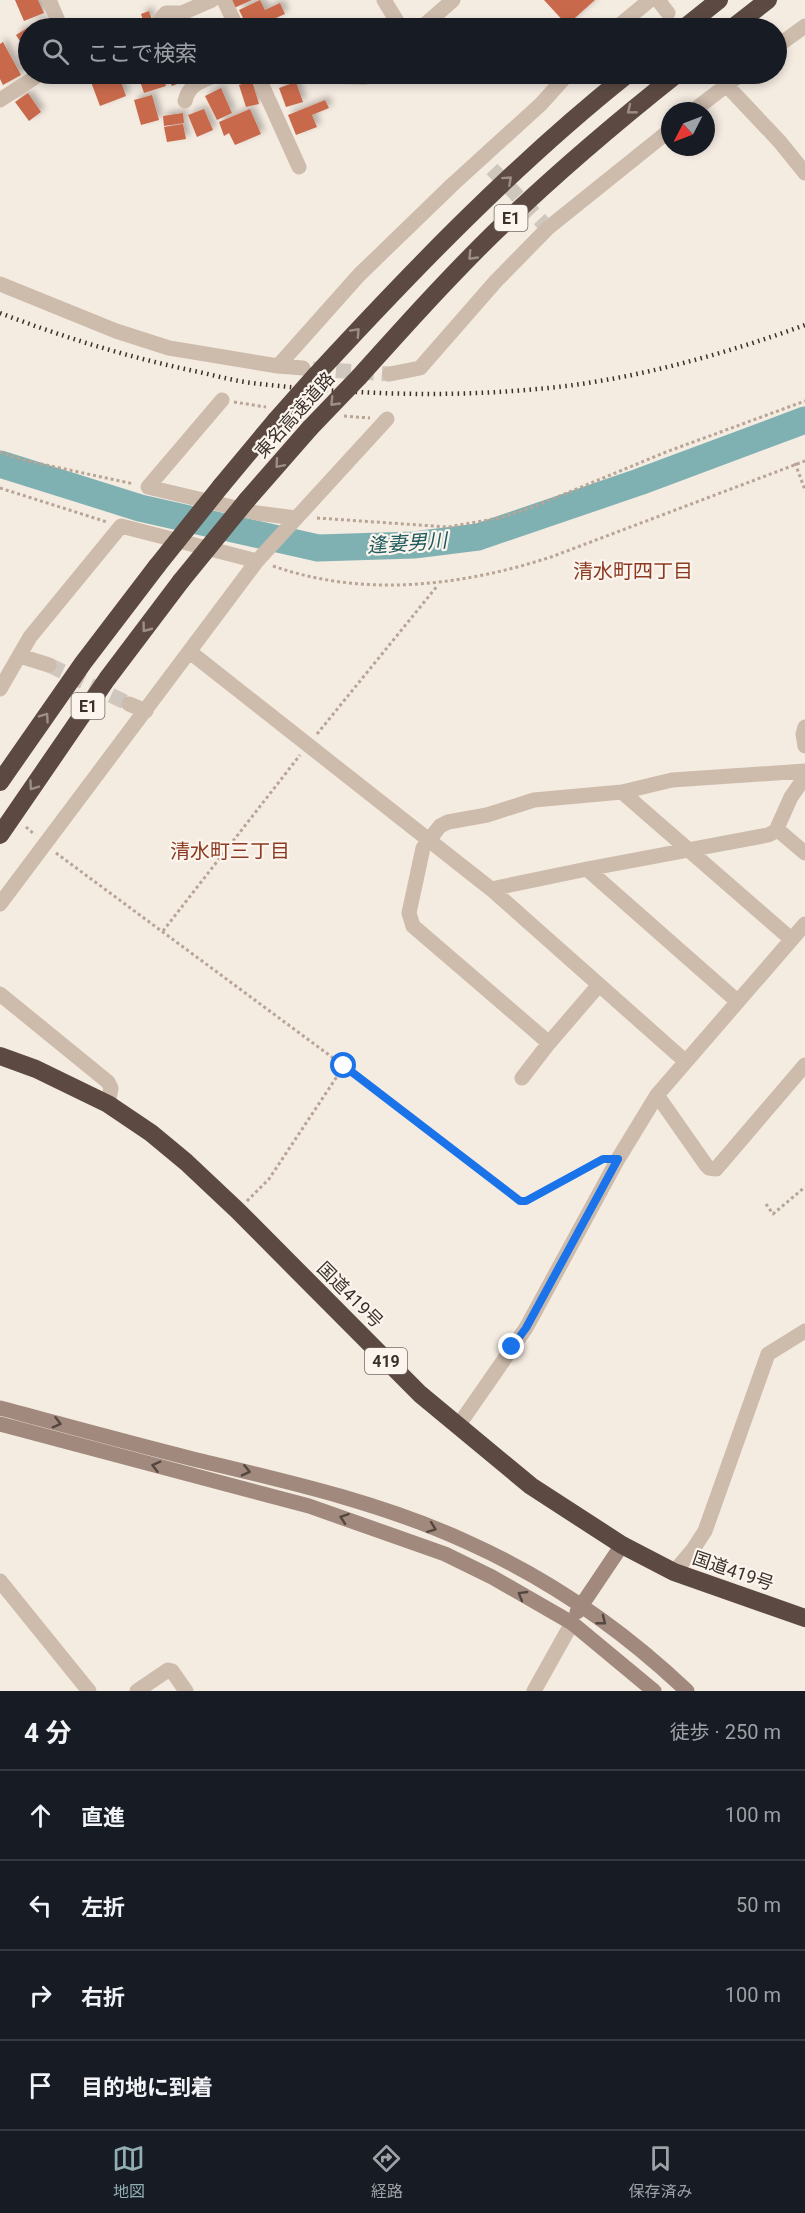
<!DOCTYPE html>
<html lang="ja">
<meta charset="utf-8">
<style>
body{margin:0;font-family:Roboto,"Noto Sans JP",sans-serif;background:#242831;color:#f1f3f6}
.compass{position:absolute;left:661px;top:102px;width:54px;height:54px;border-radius:50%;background:#171b24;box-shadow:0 3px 9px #0003;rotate:228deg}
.stop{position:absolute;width:18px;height:18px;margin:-14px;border:4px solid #1a73e8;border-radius:50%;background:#fff}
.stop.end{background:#1a73e8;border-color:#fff;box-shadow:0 2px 6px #0008}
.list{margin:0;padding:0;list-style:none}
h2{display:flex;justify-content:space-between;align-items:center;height:78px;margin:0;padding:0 24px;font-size:26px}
h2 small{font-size:20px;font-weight:400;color:#9ea1a6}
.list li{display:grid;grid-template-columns:39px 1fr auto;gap:18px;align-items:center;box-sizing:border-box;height:90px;padding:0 24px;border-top:2px solid #363941}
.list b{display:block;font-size:22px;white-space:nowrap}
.list em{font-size:20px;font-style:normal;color:#9ea1a6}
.icon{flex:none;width:33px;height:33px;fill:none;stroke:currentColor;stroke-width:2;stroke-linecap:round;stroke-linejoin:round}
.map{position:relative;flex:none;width:805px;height:1691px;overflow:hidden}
.search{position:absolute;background:#171b24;box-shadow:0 3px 9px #0003;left:18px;right:18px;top:18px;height:66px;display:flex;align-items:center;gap:15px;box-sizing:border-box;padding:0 21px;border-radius:33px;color:#9ea1a6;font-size:22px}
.sheet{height:438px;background:#171b24}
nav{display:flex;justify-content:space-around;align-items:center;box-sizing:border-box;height:84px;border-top:2px solid #363941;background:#171b24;font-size:16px;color:#9ea1a6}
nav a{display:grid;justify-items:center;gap:3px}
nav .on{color:#92aeb2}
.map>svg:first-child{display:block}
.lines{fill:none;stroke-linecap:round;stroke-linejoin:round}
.river{stroke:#7fb0b2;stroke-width:27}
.building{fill:#c8694b;filter:url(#shadow)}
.street-tunnel{stroke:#cfc6bd;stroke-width:15;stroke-dasharray:15 8;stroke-linecap:butt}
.path{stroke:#b9a596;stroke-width:3;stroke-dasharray:3 3;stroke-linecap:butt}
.street{stroke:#cdbbac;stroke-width:15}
.secondary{stroke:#a18a7d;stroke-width:15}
.highway{stroke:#5c4a42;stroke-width:18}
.rail{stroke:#3b302b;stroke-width:4.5;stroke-dasharray:1.5 4.5;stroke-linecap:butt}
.highway-bridge{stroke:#5c4a42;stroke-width:18}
.oneway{stroke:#9c8e87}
.oneway2{stroke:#544640}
.route{stroke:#1a73e8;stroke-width:8}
.labels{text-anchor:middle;stroke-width:4.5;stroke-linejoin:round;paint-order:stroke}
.shield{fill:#fbf5ee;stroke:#756b66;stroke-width:1.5}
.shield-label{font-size:16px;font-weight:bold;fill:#3b302b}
.street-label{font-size:18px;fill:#3b302b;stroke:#fbf5ee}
.water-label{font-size:20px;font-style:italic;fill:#1f5a5e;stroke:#fbf5ee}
.neighbourhood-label{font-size:20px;fill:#8c3b22;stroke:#fbf5ee}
</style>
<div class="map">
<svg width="805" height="1691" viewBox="0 0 805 1691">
<defs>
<filter id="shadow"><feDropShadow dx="4" dy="-4" stdDeviation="3" flood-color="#0004"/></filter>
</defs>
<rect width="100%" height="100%" fill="#f4ebe1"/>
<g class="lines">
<!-- river -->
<path class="river" d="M0,464L140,508L318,548L414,545L478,537L639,482L805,420"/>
</g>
<!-- building -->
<path class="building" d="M15,0H38L44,13L24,21Z
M231,0H252L234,8Z
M260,0L265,10L280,3L285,14L253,28H248L239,10Z
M544,0H595L567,25Z
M149,11L152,20L144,23L141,14Z
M41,19L47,28H28V47L25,49L16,35Z
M3,42L21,75L3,85L0,79V44Z
M88,74H118L126,96L100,106Z
M121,74H162L166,86L144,93L139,78L124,82Z
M166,74H179L182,82L172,86Z
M252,81L259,104L246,107L239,85Z
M296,82L303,102L286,107L279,88Z
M221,88L232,113L217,120L205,96Z
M28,93L41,112L29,121L15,102Z
M152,95L159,120L141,125L134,100Z
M325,100L329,108L312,115L317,127L296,135L288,115Z
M204,109L213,130L197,137L188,115Z
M250,109L261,134L235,145L229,133L224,136L219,122Z
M183,113L184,123L164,126L163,116Z
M183,124L186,139L167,142L164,127Z"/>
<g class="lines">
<!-- street-tunnel -->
<path class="street-tunnel" d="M492,169L543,223
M313,369L390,374
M49,665L129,704"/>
<!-- path -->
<path class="path" d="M234,402L266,407
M344,416L370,418
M0,452L23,460L134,484
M795,463L805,490
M0,488L107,522
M317,518L448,527L499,518L533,507L666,452L805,401
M273,566C364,598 461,586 551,557L805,461
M317,734L438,585
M26,827L35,835
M56,853L344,1066L520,1201H526L601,1160
M163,931L300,755
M247,1201L269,1179L344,1066
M766,1204L773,1214L805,1187"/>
<!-- street -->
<path class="street" d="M49,0L61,28
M224,0L237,28
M384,0L401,28
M658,0L668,13
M153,28L166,13H182L212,0
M421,28L453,0
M616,28L650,0
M776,47L805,26
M257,74L299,167
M716,74L780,142L805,173
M258,75L365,77L369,74
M0,100L40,74
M185,101C189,83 203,81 219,74
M693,111L741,74
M0,284L116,331L169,348L278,366L303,368
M278,366L359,275L452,185L541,104L568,74
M390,374L420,368L496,281L548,228L670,130
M222,400L148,487L257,513L296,518
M190,652L491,889L685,1061
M20,656L49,665
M0,689L30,637L121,526L257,561
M129,704L146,711
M805,727L803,734L805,746
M622,792L791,939
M778,830L805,853
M587,869L737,1001
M491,889L587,869L768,835L778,830V826L791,797L805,777
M0,904L257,561L387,419
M0,994L108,1082L111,1088L108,1104
M549,1043L413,926L409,913L423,848L440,826L448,822L487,815L534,800L622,792L672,780L805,771
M522,1078L549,1043L598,986
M657,1095L706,1165L709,1168L716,1169L805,1065
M458,1426L526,1328L618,1159L657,1095L805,924
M674,1572L692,1551L705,1531L768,1354L805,1331
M0,1581L89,1691
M137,1691L168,1670L172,1671L186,1691
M534,1691L572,1623"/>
<!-- secondary -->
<path class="secondary" d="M0,1408C64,1425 129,1443 193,1459C285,1481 380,1502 467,1542C547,1578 623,1630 687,1691
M0,1424L309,1506L445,1554L492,1577L572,1623L654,1691
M577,1612L622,1545"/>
<!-- highway -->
<path class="highway" d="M684,28L719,0
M732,28L768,0
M316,375C414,269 515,164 628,74
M359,377C403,328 447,279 494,233C552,177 614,124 677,74
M221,486L276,420
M247,500L310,428
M0,782L83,663L157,566
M0,835L107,679L181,581
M0,1056L36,1069L108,1104L151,1133L186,1162L237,1210L420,1394L531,1486L622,1545L674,1572L805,1618"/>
<!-- rail -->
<path class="rail" d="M0,313C65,338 131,358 199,372C217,376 235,381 252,383C346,394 443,398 537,389C624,382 723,355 805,325"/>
<!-- highway-bridge -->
<path class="highway-bridge" d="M276,420L316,375
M310,428L359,377
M157,566L221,486
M181,581L247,500"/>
</g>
<!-- one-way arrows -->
<defs><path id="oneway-chevron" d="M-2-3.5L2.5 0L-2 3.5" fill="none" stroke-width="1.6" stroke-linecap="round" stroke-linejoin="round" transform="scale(1.5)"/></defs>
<g class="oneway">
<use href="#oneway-chevron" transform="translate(631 110) rotate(141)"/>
<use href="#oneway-chevron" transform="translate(508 180) rotate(-42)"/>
<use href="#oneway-chevron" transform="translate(472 256) rotate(134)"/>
<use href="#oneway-chevron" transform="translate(356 332) rotate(-47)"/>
<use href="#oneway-chevron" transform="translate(334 402) rotate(134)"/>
<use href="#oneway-chevron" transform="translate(279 464) rotate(131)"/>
<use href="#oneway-chevron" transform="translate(146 628) rotate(127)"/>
<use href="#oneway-chevron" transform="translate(45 717) rotate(-55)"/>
<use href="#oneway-chevron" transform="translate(33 786) rotate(125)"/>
</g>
<g class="oneway2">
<use href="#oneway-chevron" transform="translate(57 1423) rotate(15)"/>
<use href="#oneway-chevron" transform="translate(156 1466) rotate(-165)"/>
<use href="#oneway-chevron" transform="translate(246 1471) rotate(13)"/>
<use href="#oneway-chevron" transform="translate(344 1518) rotate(-161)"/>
<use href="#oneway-chevron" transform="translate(432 1528) rotate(21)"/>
<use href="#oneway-chevron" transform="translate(522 1595) rotate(-150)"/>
<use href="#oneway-chevron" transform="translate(602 1621) rotate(38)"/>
</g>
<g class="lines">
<!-- route -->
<path class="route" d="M344,1066L520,1201H526L603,1159H618L526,1328L512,1347"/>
</g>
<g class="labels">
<!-- shield labels -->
<g class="shield">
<rect x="494.5" y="205" width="33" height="26" rx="4.5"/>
<rect x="71.5" y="693" width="33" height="26" rx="4.5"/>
<rect x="365" y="1348" width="42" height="26" rx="4.5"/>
</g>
<g class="shield-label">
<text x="511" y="224">E1</text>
<text x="88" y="712">E1</text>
<text x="386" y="1367">419</text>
</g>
<!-- street labels -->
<g class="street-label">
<text transform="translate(295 415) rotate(-48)" y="6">東名高速道路</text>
<text transform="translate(350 1295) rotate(45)" y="6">国道419号</text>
<text transform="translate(733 1571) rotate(19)" y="6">国道419号</text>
</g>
<!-- water labels -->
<g class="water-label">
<text transform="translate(407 543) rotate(-4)" y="7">逢妻男川</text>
</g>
<!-- neighbourhood labels -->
<g class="neighbourhood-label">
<text x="633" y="578">清水町四丁目</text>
<text x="230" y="858">清水町三丁目</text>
</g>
</g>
</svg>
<svg class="compass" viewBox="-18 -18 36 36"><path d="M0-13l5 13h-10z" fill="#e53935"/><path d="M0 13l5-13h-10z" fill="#9ea1a6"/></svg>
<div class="stop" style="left:344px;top:1066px"></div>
<div class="stop end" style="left:512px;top:1347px"></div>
<div class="search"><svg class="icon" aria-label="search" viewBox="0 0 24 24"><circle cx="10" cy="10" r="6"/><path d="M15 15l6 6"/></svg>ここで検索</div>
</div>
<section class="sheet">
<h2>4 分<small>徒歩 · 250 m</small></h2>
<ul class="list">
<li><svg class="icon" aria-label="ahead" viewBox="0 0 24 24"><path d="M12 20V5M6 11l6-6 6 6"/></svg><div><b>直進</b></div><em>100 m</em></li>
<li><svg class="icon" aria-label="left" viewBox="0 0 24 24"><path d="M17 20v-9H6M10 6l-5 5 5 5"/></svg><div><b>左折</b></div><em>50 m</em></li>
<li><svg class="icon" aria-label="right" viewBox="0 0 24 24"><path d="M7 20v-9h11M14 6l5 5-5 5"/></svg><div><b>右折</b></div><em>100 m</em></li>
<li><svg class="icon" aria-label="arrive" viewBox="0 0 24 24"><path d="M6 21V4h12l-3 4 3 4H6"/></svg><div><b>目的地に到着</b></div></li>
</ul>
</section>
<nav>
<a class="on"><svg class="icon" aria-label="map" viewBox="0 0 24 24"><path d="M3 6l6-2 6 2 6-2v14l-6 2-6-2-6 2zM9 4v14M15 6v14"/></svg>地図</a>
<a><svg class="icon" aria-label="directions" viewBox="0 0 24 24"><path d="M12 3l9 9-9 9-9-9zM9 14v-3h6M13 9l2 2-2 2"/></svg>経路</a>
<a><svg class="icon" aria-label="saved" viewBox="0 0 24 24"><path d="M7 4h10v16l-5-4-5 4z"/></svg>保存済み</a>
</nav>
